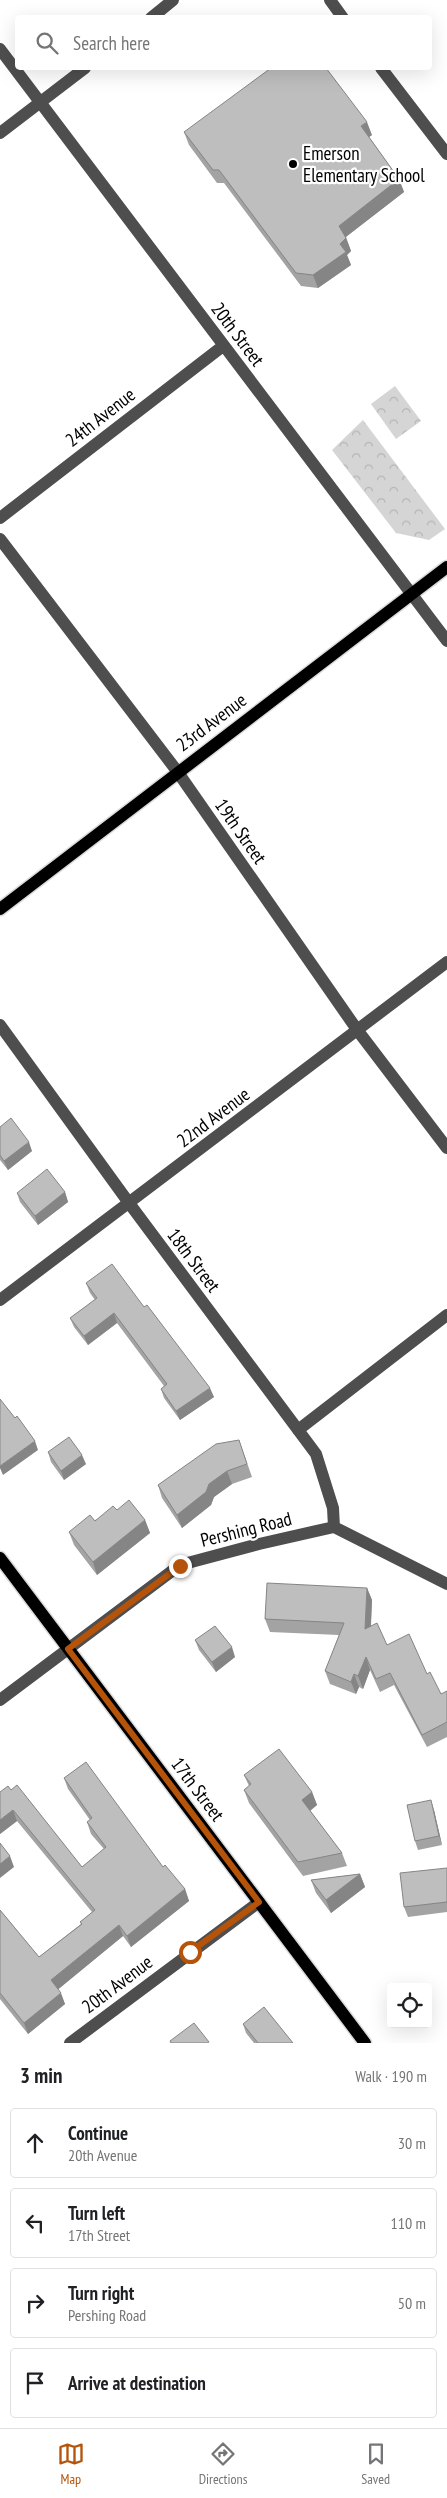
<!DOCTYPE html>
<meta charset="utf-8">
<style>
body{margin:0;font-family:"PT Sans Narrow",sans-serif;background:#f6f6f6;color:#202124}
.controls{position:absolute;right:15px;bottom:15px;display:grid;overflow:hidden;border-radius:5px;box-shadow:0 5px 20px #0002}
.controls button{width:45px;height:45px;display:grid;place-items:center;padding:0;border:0;border-bottom:1px solid #e0e0e0;background:#fff;color:#202124;font:25px sans-serif}
.stop{position:absolute;width:15px;height:15px;margin:-11px;border:4px solid #b45309;border-radius:50%;background:#fff}
.stop.end{background:#b45309;border-color:#fff;box-shadow:0 1px 5px #0008}
.list{margin:0;padding:0;list-style:none}
h2{display:flex;justify-content:space-between;align-items:center;height:65px;margin:0;padding:0 20px;font-size:21px}
h2 small{font-size:16px;font-weight:400;color:#757577}
.list li{display:grid;grid-template-columns:32px 1fr auto;gap:15px;align-items:center;box-sizing:border-box;height:70px;margin:0 10px 10px;padding:0 10px;border:1px solid #e0e0e0;border-radius:5px}
.list b{display:block;font-size:19px;white-space:nowrap}
.list p{margin:0;font-size:16px;white-space:nowrap;color:#757577}
.list em{font-size:16px;font-style:normal;color:#757577}
.icon{flex:none;width:28px;height:28px;fill:none;stroke:currentColor;stroke-width:2;stroke-linecap:round;stroke-linejoin:round}
.map{position:relative;flex:none;width:447px;height:2043px;overflow:hidden}
.search{position:absolute;background:#fff;box-shadow:0 5px 20px #0002;left:15px;right:15px;top:15px;height:55px;display:flex;align-items:center;gap:12px;box-sizing:border-box;padding:0 18px;border-radius:5px;color:#757577;font-size:19px}
.sheet{height:385px;background:#fff}
nav{display:flex;justify-content:space-around;align-items:center;box-sizing:border-box;height:70px;border-top:1px solid #e0e0e0;background:#fff;font-size:14px;color:#757577}
nav a{display:grid;justify-items:center;gap:2px}
nav .on{color:#b45309}
.map>svg:first-child{display:block}
.forest{fill:url(#forest-crowns)}
.lines{fill:none;stroke-linecap:round;stroke-linejoin:round}
.major-casing{stroke:#dbdbdb;stroke-width:15}
.minor{stroke:#4e4e4e;stroke-width:12}
.major{stroke:#000;stroke-width:12}
.wall{fill:#a3a3a3}
.shaded-wall{fill:#858585}
.building{fill:#bebebe;stroke:#858585}
.route{stroke:#b45309;stroke-width:6}
.poi-dot{fill:#000;stroke:#fff;stroke-width:2}
.labels{text-anchor:middle;stroke-width:4.5;stroke-linejoin:round;paint-order:stroke}
.poi-label{font-size:19px;fill:#000;stroke:#fff;text-anchor:start}
.street-label{font-size:19px;fill:#000;stroke:#fff}
</style>
<div class="map">
<svg width="447" height="2043" viewBox="0 0 447 2043">
<defs>
<pattern id="forest-crowns" width="20" height="18" patternUnits="userSpaceOnUse" patternTransform="scale(1.25)"><rect width="20" height="18" fill="#d5d5d5"/><path d="M2 6a3 3 0 1 1 6 0M12 15a3 3 0 1 1 6 0" fill="none" stroke="#b5b5b5"/></pattern>
</defs>
<rect width="100%" height="100%" fill="#fff"/>
<!-- forest -->
<path class="forest" d="M395,386L421,421L396,439L371,404Z
M363,420L445,529L429,540L396,533L332,450Z"/>
<g class="lines">
<defs>
<path id="major" d="M0,909L447,567
M0,1558L365,2043"/>
</defs>
<!-- major casing -->
<use href="#major" class="major-casing"/>
<!-- minor -->
<path class="minor" d="M330,0L343,18
M151,18L173,0
M0,49L447,641
M381,68L447,154
M0,133L85,68
M0,518L223,346
M0,539L177,771L358,1031L447,1148
M0,1025L129,1203L316,1454L333,1508L334,1527
M0,1300L447,962
M298,1430L447,1315
M0,1700L180,1565L259,1544L334,1527L447,1584
M70,2043L259,1902"/>
<!-- major -->
<use href="#major" class="major"/>
</g>
<!-- wall -->
<path class="wall" d="M184,132L372,135L369,137L399,179L404,192L346,237L351,251L347,255L351,265L318,288L301,286L224,183H217L189,145Z
M0,1127L32,1151L8,1170L0,1160Z
M65,1192L68,1202L38,1225L20,1202L17,1193Z
M86,1283L144,1307L214,1397L180,1420L164,1398L161,1389L164,1386L117,1323L88,1345L74,1327L70,1318L95,1300L90,1293Z
M239,1440L252,1477L232,1484L214,1497L211,1505L182,1528L162,1498L158,1485Z
M48,1452L86,1464L64,1480L51,1462Z
M117,1510L145,1520L150,1533L97,1575L74,1545L69,1532Z
M367,1588L372,1600L371,1626L387,1645L427,1674L441,1694L447,1691V1737L427,1747L394,1685L380,1692L370,1670L363,1689L359,1687L356,1694L330,1684L325,1671L339,1635L270,1632L265,1619Z
M195,1640L235,1657L216,1672L199,1650Z
M244,1775L312,1792L317,1805L310,1811L342,1853L347,1866L303,1876L249,1803L244,1790L249,1786Z
M64,1778L163,1867L185,1889L189,1901L131,1947L123,1936L58,1989L65,2004L28,2034L0,1999V1910L39,1957L81,1924L80,1922L92,1912L17,1821L0,1834L11,1790L82,1867L104,1849L91,1834L87,1822L90,1820L68,1789Z
M434,1810L442,1845L418,1850L415,1841Z
M447,1868V1912L408,1917L404,1907Z
M360,1874L365,1887L331,1913L316,1893L311,1880Z
M243,2024L293,2043H254L246,2033Z"/>
<!-- shaded-wall -->
<path class="shaded-wall" d="M367,122L372,135L366,139L361,126Z
M399,179L404,192L343,239L339,226Z
M346,238L351,251L347,255L351,265L318,288L313,275L340,244Z
M29,1142L32,1151L8,1170L4,1161Z
M65,1192L68,1202L38,1225L35,1216Z
M114,1313L117,1323L88,1345L84,1336Z
M210,1388L214,1397L180,1420L176,1411Z
M35,1441L38,1450L3,1475L0,1468V1466Z
M82,1455L86,1464L64,1480L61,1471Z
M227,1471L232,1484L214,1497L211,1505L182,1528L177,1515L209,1484Z
M145,1520L150,1533L97,1575L93,1562Z
M367,1588L372,1600L370,1641L365,1629Z
M232,1647L235,1657L216,1672L212,1662Z
M366,1657L370,1670L363,1689L358,1676Z
M354,1674L359,1687L356,1694L351,1682Z
M312,1792L317,1805L307,1813L302,1800Z
M431,1800L434,1810L442,1845L439,1836Z
M13,1810L17,1821L0,1834V1820Z
M10,1856L14,1867L0,1878V1864Z
M360,1874L365,1887L331,1913L326,1900Z
M185,1889L189,1901L131,1947L127,1936Z
M119,1925L123,1936L55,1992L51,1980Z
M61,1993L65,2004L28,2034L24,2023Z"/>
<!-- building -->
<path class="building" d="M271,68H326L367,122L361,126L399,179L339,226L346,238L340,244L346,252L313,275L296,273L219,170H213L184,132Z
M11,1118L29,1142L4,1161L0,1155V1127Z
M47,1169L65,1192L35,1216L17,1193Z
M112,1264L144,1307L147,1305L210,1388L176,1411L161,1389L167,1384L114,1313L84,1336L70,1318L97,1298L86,1283Z
M0,1399L15,1418L17,1416L35,1441L0,1466Z
M69,1437L82,1455L61,1471L48,1452Z
M239,1440L247,1464L227,1471L209,1484L206,1492L177,1515L158,1485L216,1444Z
M129,1500L145,1520L93,1562L69,1532L90,1515L95,1521L113,1506L117,1510Z
M267,1583L367,1588L365,1629L377,1623L387,1645L409,1634L427,1674L430,1672L441,1694L447,1691V1722L422,1735L390,1673L376,1679L366,1657L358,1676L354,1674L351,1682L325,1671L344,1623L265,1619Z
M215,1626L232,1647L212,1662L195,1640Z
M279,1749L312,1792L302,1800L342,1853L298,1862L244,1790L251,1784L244,1775Z
M86,1762L163,1867L165,1865L185,1889L127,1936L119,1925L51,1980L61,1993L24,2023L0,1993V1910L39,1957L82,1924L80,1922L95,1910L13,1810L0,1820V1792L8,1786L11,1790L17,1785L82,1867L106,1847L87,1822L92,1818L64,1778Z
M431,1800L439,1836L415,1841L407,1805Z
M0,1843L10,1856L0,1864Z
M447,1868V1902L404,1907L400,1873Z
M360,1874L326,1900L311,1880Z
M264,2007L293,2043H258L243,2024Z
M194,2023L209,2042L207,2043H171L170,2041Z"/>
<g class="lines">
<!-- route -->
<path class="route" d="M180,1566L68,1649L259,1902L190,1952"/>
</g>
<!-- markers -->
<circle class="poi-dot" cx="293" cy="164" r="5"/>
<g class="labels">
<!-- poi labels -->
<g class="poi-label">
<text x="303" y="160">Emerson<tspan x="303" dy="22">Elementary School</tspan></text>
</g>
<!-- street labels -->
<g class="street-label">
<text transform="translate(238 334) rotate(53)" y="7">20th Street</text>
<text transform="translate(100 417) rotate(-38)" y="7">24th Avenue</text>
<text transform="translate(211 722) rotate(-37)" y="7">23rd Avenue</text>
<text transform="translate(241 831) rotate(55)" y="7">19th Street</text>
<text transform="translate(213 1117) rotate(-37)" y="7">22nd Avenue</text>
<text transform="translate(194 1260) rotate(53)" y="7">18th Street</text>
<text transform="translate(246 1529) rotate(-14)" y="7">Pershing Road</text>
<text transform="translate(198 1789) rotate(53)" y="7">17th Street</text>
<text transform="translate(117 1984) rotate(-37)" y="7">20th Avenue</text>
</g>
</g>
</svg>
<div class="controls">
<button><svg class="icon" aria-label="locate" viewBox="0 0 24 24"><circle cx="12" cy="12" r="6"/><path d="M12 2v4M12 18v4M2 12h4M18 12h4"/></svg></button>
</div>
<div class="stop" style="left:190px;top:1952px"></div>
<div class="stop end" style="left:180px;top:1566px"></div>
<div class="search"><svg class="icon" aria-label="search" viewBox="0 0 24 24"><circle cx="10" cy="10" r="6"/><path d="M15 15l6 6"/></svg>Search here</div>
</div>
<section class="sheet">
<h2>3 min<small>Walk · 190 m</small></h2>
<ul class="list">
<li><svg class="icon" aria-label="ahead" viewBox="0 0 24 24"><path d="M12 20V5M6 11l6-6 6 6"/></svg><div><b>Continue</b><p>20th Avenue</p></div><em>30 m</em></li>
<li><svg class="icon" aria-label="left" viewBox="0 0 24 24"><path d="M17 20v-9H6M10 6l-5 5 5 5"/></svg><div><b>Turn left</b><p>17th Street</p></div><em>110 m</em></li>
<li><svg class="icon" aria-label="right" viewBox="0 0 24 24"><path d="M7 20v-9h11M14 6l5 5-5 5"/></svg><div><b>Turn right</b><p>Pershing Road</p></div><em>50 m</em></li>
<li><svg class="icon" aria-label="arrive" viewBox="0 0 24 24"><path d="M6 21V4h12l-3 4 3 4H6"/></svg><div><b>Arrive at destination</b></div></li>
</ul>
</section>
<nav>
<a class="on"><svg class="icon" aria-label="map" viewBox="0 0 24 24"><path d="M3 6l6-2 6 2 6-2v14l-6 2-6-2-6 2zM9 4v14M15 6v14"/></svg>Map</a>
<a><svg class="icon" aria-label="directions" viewBox="0 0 24 24"><path d="M12 3l9 9-9 9-9-9zM9 14v-3h6M13 9l2 2-2 2"/></svg>Directions</a>
<a><svg class="icon" aria-label="saved" viewBox="0 0 24 24"><path d="M7 4h10v16l-5-4-5 4z"/></svg>Saved</a>
</nav>
